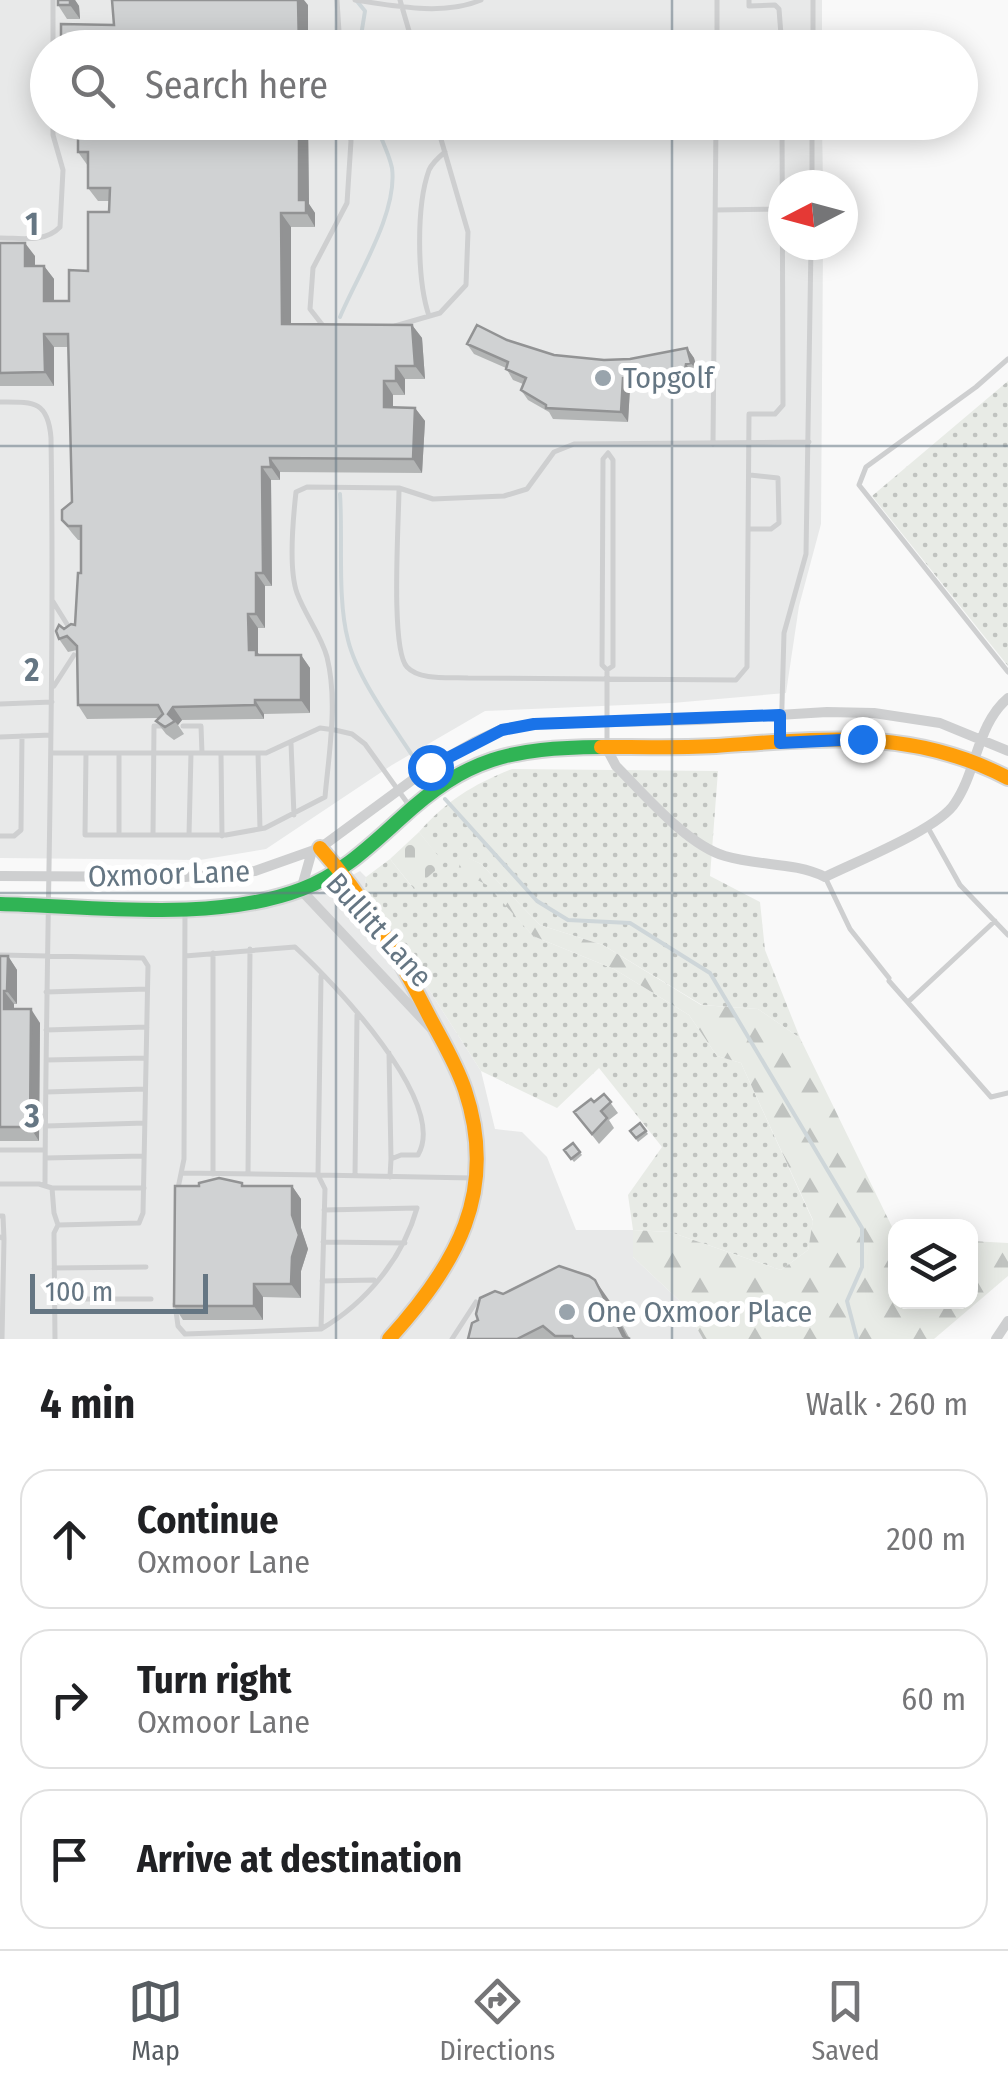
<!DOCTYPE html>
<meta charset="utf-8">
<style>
body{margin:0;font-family:"Fira Sans Condensed",sans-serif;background:#f6f6f6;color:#202124}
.controls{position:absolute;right:30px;bottom:30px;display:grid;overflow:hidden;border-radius:20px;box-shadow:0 5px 25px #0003}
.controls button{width:90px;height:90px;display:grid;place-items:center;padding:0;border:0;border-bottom:2px solid #e0e0e0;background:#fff;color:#202124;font:50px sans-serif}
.compass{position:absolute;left:768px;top:170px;width:90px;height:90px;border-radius:50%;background:#fff;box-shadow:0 5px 25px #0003;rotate:264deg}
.scale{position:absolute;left:30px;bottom:25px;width:178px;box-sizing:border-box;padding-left:10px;border:5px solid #657683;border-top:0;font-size:28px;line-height:35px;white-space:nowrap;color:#657683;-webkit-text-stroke:8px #fff;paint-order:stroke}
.stop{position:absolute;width:30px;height:30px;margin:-22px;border:8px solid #1a73e8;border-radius:50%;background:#fff}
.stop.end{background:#1a73e8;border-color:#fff;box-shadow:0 2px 10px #0008}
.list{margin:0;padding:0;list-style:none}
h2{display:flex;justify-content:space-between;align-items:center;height:130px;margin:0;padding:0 40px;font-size:42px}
h2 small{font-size:32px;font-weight:400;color:#757577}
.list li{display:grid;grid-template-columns:65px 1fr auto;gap:30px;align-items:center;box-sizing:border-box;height:140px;margin:0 20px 20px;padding:0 20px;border:2px solid #e0e0e0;border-radius:30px}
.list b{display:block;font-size:38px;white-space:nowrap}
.list p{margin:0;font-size:32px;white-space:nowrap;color:#757577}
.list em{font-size:32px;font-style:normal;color:#757577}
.icon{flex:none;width:55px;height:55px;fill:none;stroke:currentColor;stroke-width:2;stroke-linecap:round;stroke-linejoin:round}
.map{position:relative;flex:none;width:1008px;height:1339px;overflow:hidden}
.search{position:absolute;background:#fff;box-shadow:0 5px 25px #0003;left:30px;right:30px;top:30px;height:110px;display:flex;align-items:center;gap:25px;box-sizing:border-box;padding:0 35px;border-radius:55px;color:#757577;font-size:38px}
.sheet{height:610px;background:#fff}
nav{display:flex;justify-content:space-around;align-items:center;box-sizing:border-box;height:140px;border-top:2px solid #e0e0e0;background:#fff;font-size:28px;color:#757577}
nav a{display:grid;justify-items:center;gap:5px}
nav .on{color:#565c61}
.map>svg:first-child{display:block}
.built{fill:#e8e9e9}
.grass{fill:url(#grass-dots)}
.forest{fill:url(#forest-firs)}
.cemetery{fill:url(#cemetery-stones)}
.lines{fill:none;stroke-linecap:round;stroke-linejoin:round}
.stream{stroke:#ced6d9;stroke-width:4}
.fast-casing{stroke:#d5d6d7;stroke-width:18}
.slow-casing{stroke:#d5d6d7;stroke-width:18}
.lane{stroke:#cecfd0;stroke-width:5}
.street{stroke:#cecfd0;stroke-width:10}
.fast{stroke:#30b455;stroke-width:14}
.slow{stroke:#ff9f0a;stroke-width:14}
.wall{fill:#b3b5b5}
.shaded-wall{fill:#929394}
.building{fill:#d0d2d3;stroke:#929394;stroke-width:2.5}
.route{stroke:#1a73e8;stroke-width:12}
.grid{fill:none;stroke:#657683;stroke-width:2.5;stroke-opacity:0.55}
.poi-dot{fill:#99a4ac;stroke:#fff;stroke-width:4}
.labels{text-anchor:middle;stroke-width:10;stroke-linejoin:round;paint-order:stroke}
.poi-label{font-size:30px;fill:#657683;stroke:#fff;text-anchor:start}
.street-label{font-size:30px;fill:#657683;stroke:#fff}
.grid-label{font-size:32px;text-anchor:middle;font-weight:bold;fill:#657683;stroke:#fff;stroke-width:10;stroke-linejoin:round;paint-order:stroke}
</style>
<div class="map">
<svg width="1008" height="1339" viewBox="0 0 1008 1339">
<defs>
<pattern id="grass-dots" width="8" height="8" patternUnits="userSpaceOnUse" patternTransform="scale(2.5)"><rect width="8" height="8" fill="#e8ebe6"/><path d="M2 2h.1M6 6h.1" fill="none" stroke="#c0c3c0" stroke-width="1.8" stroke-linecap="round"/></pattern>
<pattern id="forest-firs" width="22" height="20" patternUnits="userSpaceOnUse" patternTransform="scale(2.5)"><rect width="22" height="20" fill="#e8ebe6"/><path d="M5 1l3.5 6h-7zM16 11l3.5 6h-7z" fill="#c0c3c0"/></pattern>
<pattern id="cemetery-stones" width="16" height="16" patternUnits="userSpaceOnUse" patternTransform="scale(2.5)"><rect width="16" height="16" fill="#e8ebe6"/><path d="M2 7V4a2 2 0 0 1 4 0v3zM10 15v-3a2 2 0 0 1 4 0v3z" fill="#c0c3c0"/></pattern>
</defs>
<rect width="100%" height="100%" fill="#f9f9f9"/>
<!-- built -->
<path class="built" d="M0,0H822V47L48,48V122L822,123L823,185H783V245H823L821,524L799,606L786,693L672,703L485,711L392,765L266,849L200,860L0,858Z
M360,871L366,877L365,890L481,1071L495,1129L522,1132L547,1157L576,1230H633V1257L683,1304L703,1339H0V912L259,910L325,890Z"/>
<!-- grass -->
<path class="grass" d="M1008,381V666L872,496Z
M512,769L718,771L710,876L760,902L765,950L800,1038L758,1009L702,1005L603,945L540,925L481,864L463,856L533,936L614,969L689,1015L717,1056L741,1063L813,1221L808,1250L781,1270L670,1232L633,1230L628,1195L662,1147L599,1068L557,1108L481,1071L365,890L366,877L390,859L413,888L443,863L419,832C446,801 474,784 512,769Z"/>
<!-- forest -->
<path class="forest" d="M463,855L481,864L540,925L603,945L701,1005L758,1009L800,1038L895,1233L896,1302H970L971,1241L1008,1243V1276L934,1339H703L683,1304L633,1257V1230L670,1232L781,1270L808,1250L813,1220L741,1063L717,1056L689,1015L614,969L533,936L487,885L458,870Z"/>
<!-- cemetery -->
<path class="cemetery" d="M419,832L444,863L414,889L390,859Z"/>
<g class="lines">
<!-- stream -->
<path class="stream" d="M356,0L365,11L359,48
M340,317C357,276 398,213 392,168C389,153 380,137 375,122
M340,494C343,538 337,599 348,640C357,677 391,723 412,755
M445,799L537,901L568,920L630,923L710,973L862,1228V1267L847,1301L857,1339"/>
<defs>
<path id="fast" d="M0,904C93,906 214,923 302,889C340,875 370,846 400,819C467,757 511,748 601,747"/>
<path id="slow" d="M601,747C639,747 677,748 716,746C820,739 911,727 1008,778
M320,848C365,898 398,955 428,1014C441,1039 456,1063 465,1090C499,1192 456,1265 389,1339"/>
</defs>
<!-- fast casing -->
<use href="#fast" class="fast-casing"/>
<!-- slow casing -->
<use href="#slow" class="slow-casing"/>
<!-- lane -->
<path class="lane" d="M337,0L340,48
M355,0C394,6 444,16 481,0
M400,0L414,48
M749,0V6L775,5L779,9L782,48
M53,48V0
M717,48V0
M813,48V0
M812,185V122
M715,210L782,209
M0,238C21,238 45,243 60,227L63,170L53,135V122
M429,316C417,280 416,206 429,170C432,163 439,157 445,152
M395,326L440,313L466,285L468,232L436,122
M324,327L310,309L313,268L347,203L351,141L348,122
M1008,359L976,387L866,467L859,485L1008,672
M0,402C33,402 48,400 51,438C55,688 46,937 45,1186
M713,444L716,122
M399,488C399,519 390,649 407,667C420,681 450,677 468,678L736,680L747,667L749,414H775L783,405L782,122
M748,529H771L779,523L778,478L750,475
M52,600L70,629
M607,670L613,666V460L608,453
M54,686L74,655
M0,704L52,702
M183,726H201L202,753
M0,737L51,735
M781,740L784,633L806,554L811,245
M291,743L294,815
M607,746V670L602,665L603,459L608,453
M51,753H266L320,728L335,730L352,734L365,744L411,808
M86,753L85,835H226L265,828L325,797C329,752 338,702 327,657C321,635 305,615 297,593C288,568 293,519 296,492L307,487L399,488L433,499L504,496L527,489L554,452L574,444L809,442
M258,753L260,829
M221,754L222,836
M927,826L960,885L1008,935
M119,835V753
M153,835L154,726H166
M189,835L191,753
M0,836H14L21,830L22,736
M825,877L850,929L889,978
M213,953V1174
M0,955L143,958L148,966L143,1213L139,1223L58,1225L54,1213L52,1188L39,1184H0
M185,956L295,947C332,981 449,1102 418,1155H401L391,1159L390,1177
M321,976L318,1175L472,1178
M889,981L991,1097L1008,1093
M46,992L147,989
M908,1002L995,921
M46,1030L147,1027
M389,1053L391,1159
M46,1060L146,1058
M46,1092L145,1089
M46,1126L145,1123
M0,1150H45
M45,1158L144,1156
M248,1174L250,949
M355,1176L357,1015
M52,1188H144
M177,1193L184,1159L185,909
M0,1216H3L4,1239
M0,1237L4,1239L2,1339
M323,1242L405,1243
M54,1268L146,1267
M322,1281L374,1280
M54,1299H151
M175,1304L178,1326L185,1334L321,1329L325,1189L318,1175L182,1173
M321,1329C366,1303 403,1258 417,1208L324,1210
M55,1339L54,1233L58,1225
M452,1339L476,1302"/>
<!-- street -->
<path class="street" d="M607,749L616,766C644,794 687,845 725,856C758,866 795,862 825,877C855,862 939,829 955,803C977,771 977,724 1008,698
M312,851L301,890L430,1027
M0,876L185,877L255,871L320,848L430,767L474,742L502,729L534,724L699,720L827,712L874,713L940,723L1008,751
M996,1339L1008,1321"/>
<!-- fast -->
<use href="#fast" class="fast"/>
<!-- slow -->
<use href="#slow" class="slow"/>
</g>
<!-- wall -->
<path class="wall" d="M58,0H75L79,6L80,19H67L58,5Z
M76,122H332V124H308L309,204L315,213V227H291V324L412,325L422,338L425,379H405V395H393V407L415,408L425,421L422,473L280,472V480H271L272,586H265V628H258V653L259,655H301L310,668V713L264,714V719L182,720L178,725L184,734L174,740L166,734L156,721L158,718L87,719L78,705L77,650L68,652L59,639L64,629L75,625L81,573V540H78L72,533L62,520L72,502L68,347H54V386H0V243L35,256V266H44L54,279V301H69L88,271L109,212L110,201H98L88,188V166L78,152V125Z
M507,340L554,355L604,360L630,359L687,348L694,358L698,373L693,375V380L630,388L628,422L553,419L549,412L528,400L521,390L523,384L513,380L506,368L474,354L467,344Z
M0,956H8L17,970V1004H14V1009L40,1023L39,1141H0Z
M604,1094L618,1113L609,1120L614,1128L599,1144L574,1112L594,1102Z
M640,1123L648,1134L638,1142L630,1131Z
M573,1143L582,1155L574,1162L564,1150Z
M242,1183L244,1186H292L301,1199V1228L308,1249L301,1271V1298L263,1297V1320H183L174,1306Z
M503,1294L609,1300L630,1339H468Z"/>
<!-- shaded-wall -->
<path class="shaded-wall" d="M70,0H75L79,6L80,19L70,5Z
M298,0H304L308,5V48H299Z
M299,122L308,124L309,204L315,213V227L299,200Z
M281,213L291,227V337L282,324Z
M25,243L35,256V279L25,266Z
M44,266L54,279V314L44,301Z
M412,325L422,338L425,379L415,366Z
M44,334L54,347V386L45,372Z
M687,348L694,358L698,373L691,363Z
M686,364L693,375V380L685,370Z
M396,366L405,379V395L396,381Z
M623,378L630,388L628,422L621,412Z
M384,381L393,395V421L384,407Z
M415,408L425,421L422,473L413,459Z
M270,458L280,472V480L271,467Z
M262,467L271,480L272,586L263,573Z
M256,573L265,586V628L256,614Z
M248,614L258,628V653L265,663L249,650Z
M301,655L310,668V713L301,700Z
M255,700L264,714V719L255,705Z
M173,707L182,720L178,725L168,714Z
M8,956L17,970V1004L7,991Z
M4,991L14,1004V1023L4,1009Z
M31,1009L40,1023L39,1141L30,1127Z
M292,1186L301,1199V1228L308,1249L301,1271V1298L291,1284Z
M595,1280L609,1300L628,1339H625Z
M254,1284L263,1297V1320L254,1306Z"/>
<!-- building -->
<path class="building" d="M58,0H70V5H58Z
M112,0H298L299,48H55V42H61V24L114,25Z
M78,122H299V200H306V213H281L282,324L412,325L415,366H396V381H384V407L415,408L413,459L270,458L271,467H262L263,573H256V614H248L249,650H256V655H301V700H255V705L173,707L168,714L175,721L165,727L156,721L163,714L158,705H78L77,646L67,636L59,639L56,631L59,625L64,629L71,624L75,625L78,573H81V526H68L62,520V510L72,502L68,334H44L45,372L0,373V243H25V266H44V301H69V270L88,271V212H109L110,188H88V152H78Z
M477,325L507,340L554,355L604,360L630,359L687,348L691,363L686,364L685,370L623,378L621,412L546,408V405L521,390L526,378L506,369L508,362L467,344Z
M0,956H8L7,991H4V1009H31L30,1127H0Z
M604,1094L611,1102L601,1111L607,1118L592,1134L574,1112L591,1099L594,1102Z
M640,1123L646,1131L636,1138L630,1131Z
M573,1143L580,1152L571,1159L564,1150Z
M219,1178L242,1183V1186H292V1215L299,1235L292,1257L291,1284H254V1306H174L175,1186H199V1183Z
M559,1266L589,1276L595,1280L623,1336L630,1339H574L572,1336H555L543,1326L517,1339H468L472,1323L478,1320L476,1314L480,1298L495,1291L503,1294Z"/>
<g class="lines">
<!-- route -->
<path class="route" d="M430,767L502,730L534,724L780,715V743L862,739"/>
</g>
<!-- grid -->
<path class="grid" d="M336,0V48M672,0V48M336,122V1339M672,122V1339M0,446H1008M0,893H1008"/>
<!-- markers -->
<g class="poi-dot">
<circle cx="603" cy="378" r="10"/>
<circle cx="567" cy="1312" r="10"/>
</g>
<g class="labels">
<!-- poi labels -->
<g class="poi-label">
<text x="623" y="388">Topgolf</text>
<text x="587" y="1322">One Oxmoor Place</text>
</g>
<!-- street labels -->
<g class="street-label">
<text transform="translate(169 874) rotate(-2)" y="10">Oxmoor Lane</text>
<text transform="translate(379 930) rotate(48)" y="10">Bullitt Lane</text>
</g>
</g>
<g class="grid-label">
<text x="32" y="235">1</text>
<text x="32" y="681">2</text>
<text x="32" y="1127">3</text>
</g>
</svg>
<div class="controls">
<button><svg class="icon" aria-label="layers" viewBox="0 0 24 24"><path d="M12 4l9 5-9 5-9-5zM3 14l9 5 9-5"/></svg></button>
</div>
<svg class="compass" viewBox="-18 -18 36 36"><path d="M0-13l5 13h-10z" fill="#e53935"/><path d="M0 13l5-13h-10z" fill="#757577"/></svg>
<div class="scale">100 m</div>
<div class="stop" style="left:430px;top:767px"></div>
<div class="stop end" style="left:862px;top:739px"></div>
<div class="search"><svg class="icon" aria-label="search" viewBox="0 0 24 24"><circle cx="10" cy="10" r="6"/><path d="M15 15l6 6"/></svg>Search here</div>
</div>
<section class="sheet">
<h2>4 min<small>Walk · 260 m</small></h2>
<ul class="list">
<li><svg class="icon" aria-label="ahead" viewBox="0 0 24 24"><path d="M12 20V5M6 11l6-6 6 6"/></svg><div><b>Continue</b><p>Oxmoor Lane</p></div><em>200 m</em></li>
<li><svg class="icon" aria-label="right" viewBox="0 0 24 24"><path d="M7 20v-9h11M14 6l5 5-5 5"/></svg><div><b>Turn right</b><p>Oxmoor Lane</p></div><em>60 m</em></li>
<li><svg class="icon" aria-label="arrive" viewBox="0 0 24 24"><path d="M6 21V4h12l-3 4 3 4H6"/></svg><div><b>Arrive at destination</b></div></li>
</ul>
</section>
<nav>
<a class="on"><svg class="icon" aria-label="map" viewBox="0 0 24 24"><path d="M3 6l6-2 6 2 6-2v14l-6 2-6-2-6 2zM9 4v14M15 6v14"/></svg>Map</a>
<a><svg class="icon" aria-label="directions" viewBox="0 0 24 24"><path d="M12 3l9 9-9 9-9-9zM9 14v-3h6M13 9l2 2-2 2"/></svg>Directions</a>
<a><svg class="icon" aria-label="saved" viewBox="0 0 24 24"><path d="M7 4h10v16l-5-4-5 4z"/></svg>Saved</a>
</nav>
